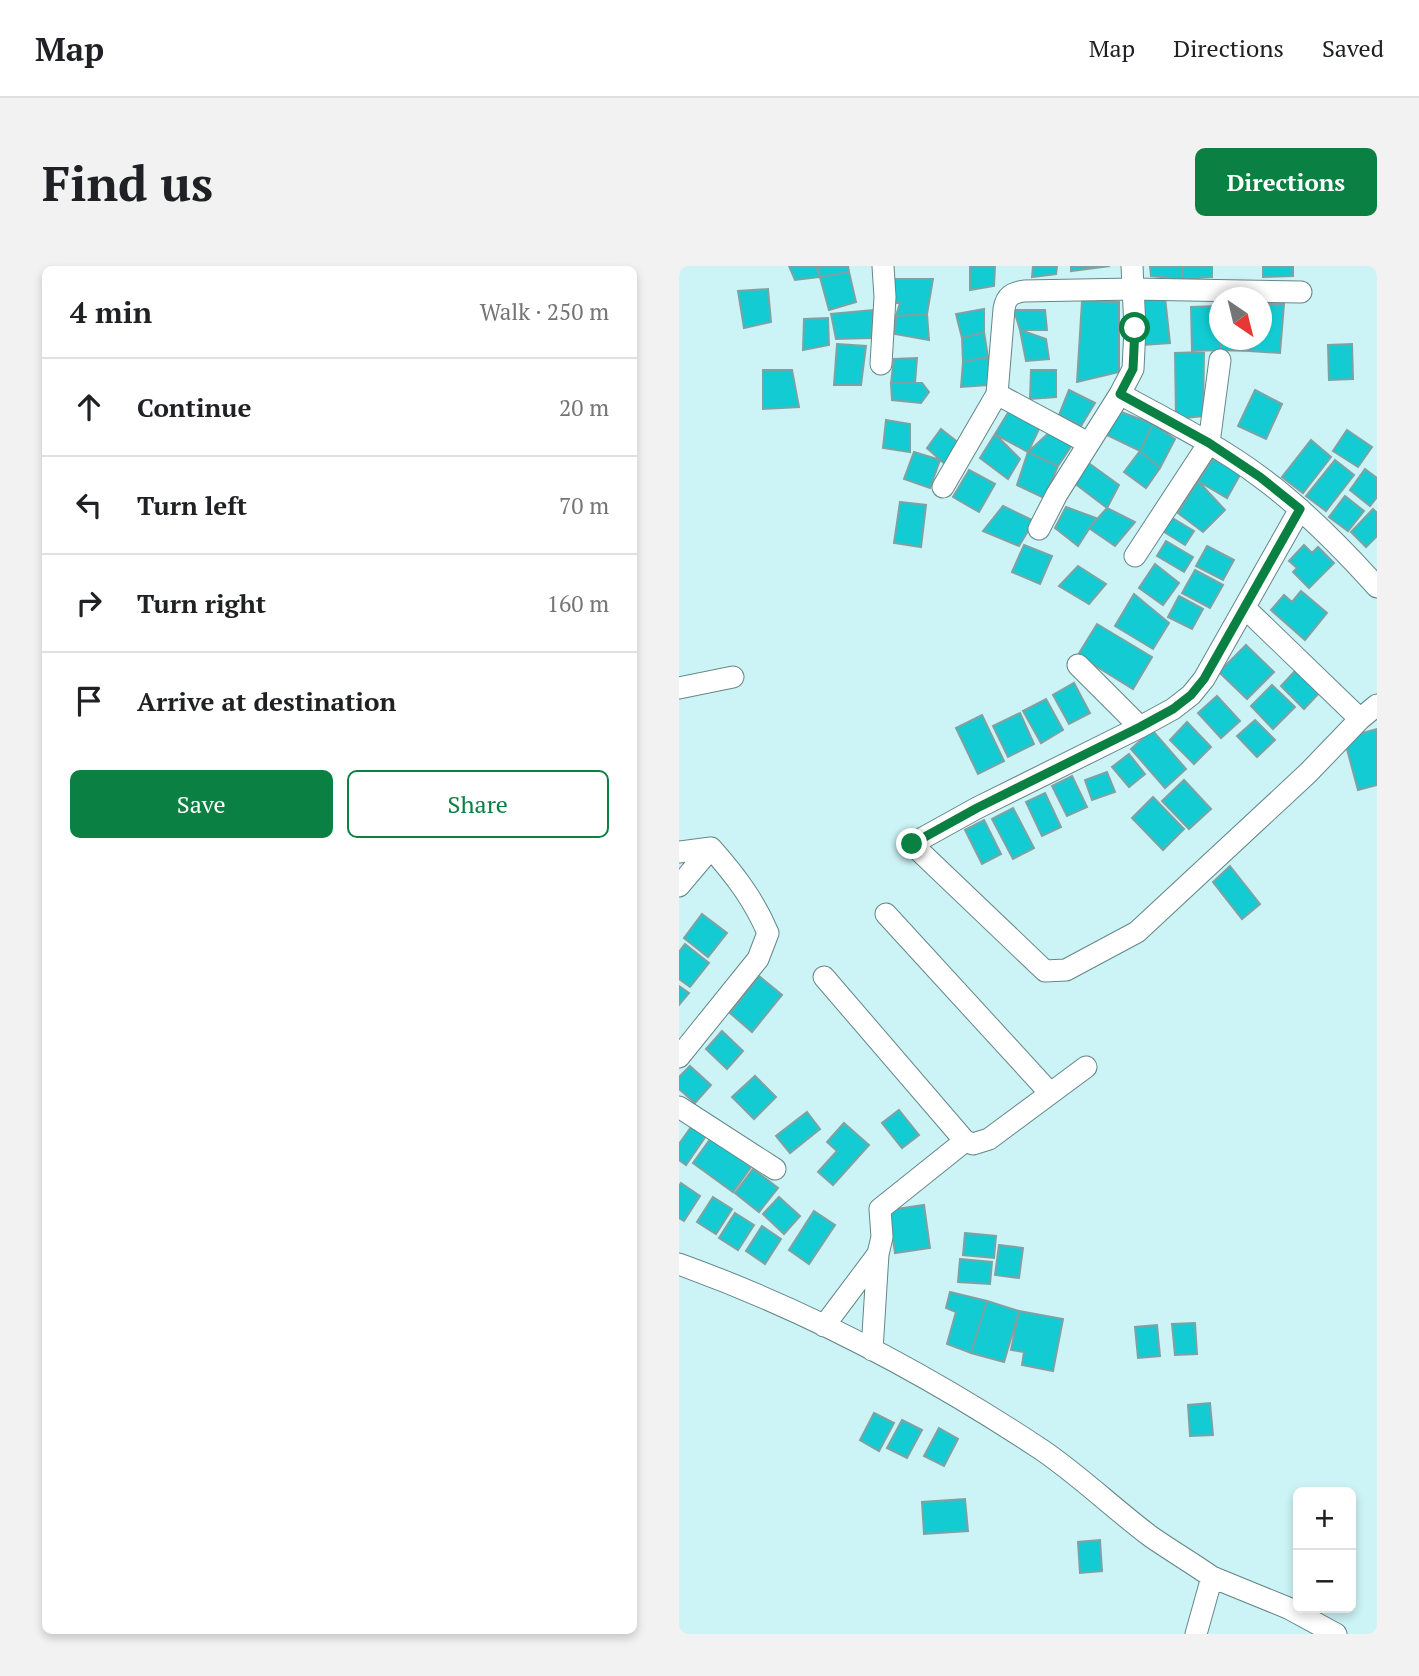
<!DOCTYPE html>
<meta charset="utf-8">
<style>
body{margin:0;font-family:"PT Serif",serif;background:#f2f2f2;color:#202124}
.controls{position:absolute;right:21px;bottom:21px;display:grid;overflow:hidden;border-radius:10px;box-shadow:0 4px 10px #0003}
.controls button{width:63px;height:63px;display:grid;place-items:center;padding:0;border:0;border-bottom:2px solid #e0e0e0;background:#fff;color:#202124;font:35px sans-serif}
.compass{position:absolute;left:530px;top:21px;width:63px;height:63px;border-radius:50%;background:#fff;box-shadow:0 4px 10px #0003;rotate:145deg}
.stop{position:absolute;width:21px;height:21px;margin:-16px;border:5px solid #0b8043;border-radius:50%;background:#fff}
.stop.end{background:#0b8043;border-color:#fff;box-shadow:0 2px 7px #0008}
.list{margin:0;padding:0;list-style:none}
h2{display:flex;justify-content:space-between;align-items:center;height:91px;margin:0;padding:0 28px;font-size:30px}
h2 small{font-size:23px;font-weight:400;color:#757577}
.list li{display:grid;grid-template-columns:46px 1fr auto;gap:21px;align-items:center;box-sizing:border-box;height:98px;padding:0 28px;border-top:2px solid #e0e0e0}
.list b{display:block;font-size:26px;white-space:nowrap}
.list em{font-size:23px;font-style:normal;color:#757577}
.actions{display:flex;gap:14px;padding:21px 28px}
.actions a{flex:1;padding:16px 0;border:2px solid #0b8043;border-radius:10px;text-align:center;font-size:24px;color:#0b8043}
.actions .main{background:#0b8043;color:#fff}
.icon{flex:none;width:38px;height:38px;fill:none;stroke:currentColor;stroke-width:2;stroke-linecap:round;stroke-linejoin:round}
.map{position:relative;flex:none;width:698px;height:1368px;overflow:hidden;border-radius:10px}
header{display:flex;align-items:center;gap:42px;box-sizing:border-box;height:98px;padding:0 35px;background:#fff;border-bottom:2px solid #e0e0e0}
header strong{font-size:33px}
nav{display:flex;gap:38px;margin-inline-start:auto;font-size:24px}
.intro{display:flex;align-items:center;justify-content:space-between;box-sizing:border-box;height:168px;padding:0 42px}
h1{margin:0;font-size:49px}
.button{padding:18px 32px;border-radius:10px;background:#0b8043;color:#fff;font-size:24px;font-weight:700}
main{display:flex;gap:42px;padding:0 42px}
aside{flex:1;background:#fff;border-radius:10px;box-shadow:0 4px 10px #0003}
.map>svg:first-child{display:block}
.building{fill:#13ccd3;stroke:#7da2a3;stroke-width:2}
.lines{fill:none;stroke-linecap:round;stroke-linejoin:round}
.minor-casing{stroke:#648789;stroke-width:23}
.minor{stroke:#fff;stroke-width:21}
.route{stroke:#0b8043;stroke-width:9}
</style>
<header>
<strong>Map</strong>
<nav><a>Map</a><a>Directions</a><a>Saved</a></nav>
</header>
<div class="intro"><h1>Find us</h1><a class="button">Directions</a></div>
<main>
<aside>
<h2>4 min<small>Walk · 250 m</small></h2>
<ul class="list">
<li><svg class="icon" aria-label="ahead" viewBox="0 0 24 24"><path d="M12 20V5M6 11l6-6 6 6"/></svg><div><b>Continue</b></div><em>20 m</em></li>
<li><svg class="icon" aria-label="left" viewBox="0 0 24 24"><path d="M17 20v-9H6M10 6l-5 5 5 5"/></svg><div><b>Turn left</b></div><em>70 m</em></li>
<li><svg class="icon" aria-label="right" viewBox="0 0 24 24"><path d="M7 20v-9h11M14 6l5 5-5 5"/></svg><div><b>Turn right</b></div><em>160 m</em></li>
<li><svg class="icon" aria-label="arrive" viewBox="0 0 24 24"><path d="M6 21V4h12l-3 4 3 4H6"/></svg><div><b>Arrive at destination</b></div></li>
</ul>
<div class="actions"><a class="main">Save</a><a>Share</a></div>
</aside>
<div class="map">
<svg width="698" height="1368" viewBox="0 0 698 1368">
<rect width="100%" height="100%" fill="#ccf3f5"/>
<!-- building -->
<path class="building" d="M110,0H137L141,11L116,14Z
M139,0H169L170,6L141,11Z
M291,0H316L315,20L291,24Z
M354,0H378L377,8L353,11Z
M392,0H431L392,5Z
M471,0H503V13L472,10Z
M503,0H533V11L503,13Z
M584,0H614V10L584,11Z
M170,6L177,36L150,44L141,11Z
M214,13H254L248,48L217,50L221,37H212Z
M89,23L92,56L65,62L59,25Z
M486,31L491,77L464,79L460,33Z
M403,35L440,36V106L398,116Z
M582,38H605L601,87L571,85L572,74H582Z
M540,40L542,84L513,85L512,41Z
M305,43V66L283,72L277,48Z
M194,44L192,72L157,73L152,48Z
M335,44H366L368,64H341Z
M248,48L250,74L216,68L217,50Z
M149,52L150,79L124,84L125,53Z
M341,64L367,73L370,93L347,95Z
M305,66L309,91L284,96L283,72Z
M542,74H572L571,85L542,84Z
M158,78L187,80L182,119H155Z
M673,78L674,113L650,114L649,79Z
M525,86L524,150L497,153L496,87Z
M309,91V119L282,121L284,96Z
M238,92L236,117H212L215,93Z
M84,104H113L120,141L84,143Z
M352,104H377V131L351,133Z
M212,117H243L250,126L242,137L213,134Z
M390,124L416,137L402,160L380,149Z
M576,124L603,138L587,173L559,160Z
M437,144L474,158L461,185L422,166Z
M330,145L361,161L349,186L316,168Z
M207,154L231,158V186L204,182Z
M474,158L496,173L481,202L461,185Z
M262,163L281,178L267,199L248,182Z
M374,163L393,179L379,200L349,186Z
M668,164L693,181L679,201L654,185Z
M316,168L341,193L329,213L301,192Z
M632,174L652,191L624,227L603,211Z
M461,185L481,202L467,222L445,206Z
M235,186L261,194L251,222L225,213Z
M349,186L379,200L365,232L338,219Z
M404,193L440,219L428,242L390,213Z
M534,193L562,207L548,232L519,215Z
M656,194L675,209L647,245L627,230Z
M686,203L698,212V231L691,240L671,224Z
M290,204L316,218L300,246L274,231Z
M519,215L546,244L524,266L499,247Z
M666,230L685,245L669,265L650,251Z
M221,236L247,239L242,281L215,277Z
M324,240L355,255L340,280L304,265Z
M387,241L417,252L399,280L376,262Z
M428,242L456,256L436,280L410,262Z
M694,243L698,247V270L687,281L672,266Z
M490,250L515,265L506,279L482,264Z
M487,275L514,291L505,306L478,290Z
M345,279L373,290L361,318L333,306Z
M625,279L633,287L639,281L655,297L630,322L614,306L618,302L610,295Z
M528,280L555,294L544,314L517,300Z
M476,298L500,317L484,339L460,322Z
M399,300L427,318L410,338L380,320Z
M516,304L544,319L531,342L503,327Z
M622,325L648,347L626,374L592,344L605,329L613,336Z
M455,328L490,357L474,383L436,360Z
M500,330L524,343L513,363L489,351Z
M418,358L473,391L454,423L399,389Z
M567,379L595,406L568,433L540,406Z
M617,404L641,426L625,443L602,420Z
M395,417L411,447L390,458L374,429Z
M593,419L616,441L594,463L572,440Z
M538,430L561,455L542,472L519,447Z
M367,433L384,464L362,477L344,445Z
M341,447L355,478L329,491L314,460Z
M303,449L325,495L299,508L277,462Z
M576,454L596,474L578,491L558,470Z
M508,456L532,481L515,498L491,474Z
M698,463V519L679,524L665,472Z
M473,464L507,503L486,522L452,483Z
M450,488L466,508L450,521L433,501Z
M428,506L436,526L413,534L406,514Z
M393,510L408,541L388,550L373,520Z
M505,514L532,543L510,563L483,535Z
M366,527L382,561L363,570L347,536Z
M474,531L505,563L484,584L453,552Z
M334,542L355,582L334,593L313,553Z
M305,554L322,588L303,598L286,564Z
M551,600L581,638L563,653L534,616Z
M23,648L48,667L29,691L5,672Z
M6,678L30,697L11,721L0,713V686Z
M80,710L103,729L73,766L51,747Z
M0,720L10,727L0,739Z
M43,765L64,785L48,803L27,783Z
M11,800L32,819L16,837L0,823V811Z
M76,810L97,831L75,853L53,831Z
M220,844L240,869L223,882L203,857Z
M128,846L141,863L111,887L97,870Z
M15,857L29,867L7,899L0,894V878Z
M165,857L190,879L154,919L139,906L158,885L148,876Z
M32,872L72,901L54,926L14,897Z
M74,903L99,922L80,946L56,927Z
M2,917L21,930L5,955L0,952V920Z
M34,931L53,943L37,968L18,956Z
M100,931L121,950L105,968L84,948Z
M245,939L251,982L216,987L210,944Z
M135,945L156,959L130,998L110,984Z
M56,947L75,959L59,984L40,972Z
M83,960L102,973L86,998L67,985Z
M286,967L317,970L315,992L284,989Z
M320,979L344,982L340,1012L316,1009Z
M281,993L313,996L311,1018L279,1016Z
M271,1026L308,1035L292,1087L268,1078L277,1046L267,1042Z
M308,1035L340,1045L325,1096L292,1087Z
M340,1045L384,1053L374,1105L343,1099L345,1086L332,1084Z
M516,1057L518,1088L496,1089L493,1058Z
M478,1059L481,1090L459,1092L456,1061Z
M531,1137L534,1169L511,1170L509,1139Z
M195,1147L215,1157L200,1185L181,1174Z
M223,1154L243,1164L228,1192L208,1182Z
M260,1162L279,1173L265,1200L245,1190Z
M286,1233L289,1265L245,1268L243,1236Z
M421,1274L423,1305L401,1307L399,1276Z"/>
<g class="lines">
<defs>
<path id="minor" d="M202,98L206,31L204,0
M318,128L409,177
M441,128C488,154 537,178 580,210C624,242 662,281 698,321
M264,221L318,128L325,43C327,30 333,27 345,25L454,23L622,26
M621,243L525,413L512,429L494,443L461,461L298,542L233,578L366,705L387,704L458,666L629,507L681,453L698,439
M360,263L378,228L441,128L454,103L456,62L453,0
M456,290L530,177L541,94
M566,342L681,453
M399,399L461,461
M0,422L54,411
M0,586L32,582L0,620
M207,648L371,827
M145,711L286,875
M0,791L79,693L89,667C75,634 56,609 32,582
M0,841L96,903
M0,998C127,1044 250,1109 363,1184C401,1210 434,1242 471,1270C491,1284 513,1297 533,1311L517,1368
M145,1060L199,988L203,971L201,943L286,875L294,878L310,873L407,801
M193,1084L199,988
M533,1311L609,1342L657,1368"/>
</defs>
<!-- minor casing -->
<use href="#minor" class="minor-casing"/>
<!-- minor -->
<use href="#minor" class="minor"/>
</g>
<g class="lines">
<!-- route -->
<path class="route" d="M233,578L298,542L461,461L494,443L512,429L525,413L621,243L581,211L530,177L441,128L454,103L456,62"/>
</g>
</svg>
<div class="controls">
<button>+</button>
<button>−</button>
</div>
<svg class="compass" viewBox="-18 -18 36 36"><path d="M0-13l5 13h-10z" fill="#e53935"/><path d="M0 13l5-13h-10z" fill="#757577"/></svg>
<div class="stop" style="left:456px;top:62px"></div>
<div class="stop end" style="left:233px;top:578px"></div>
</div>
</main>
